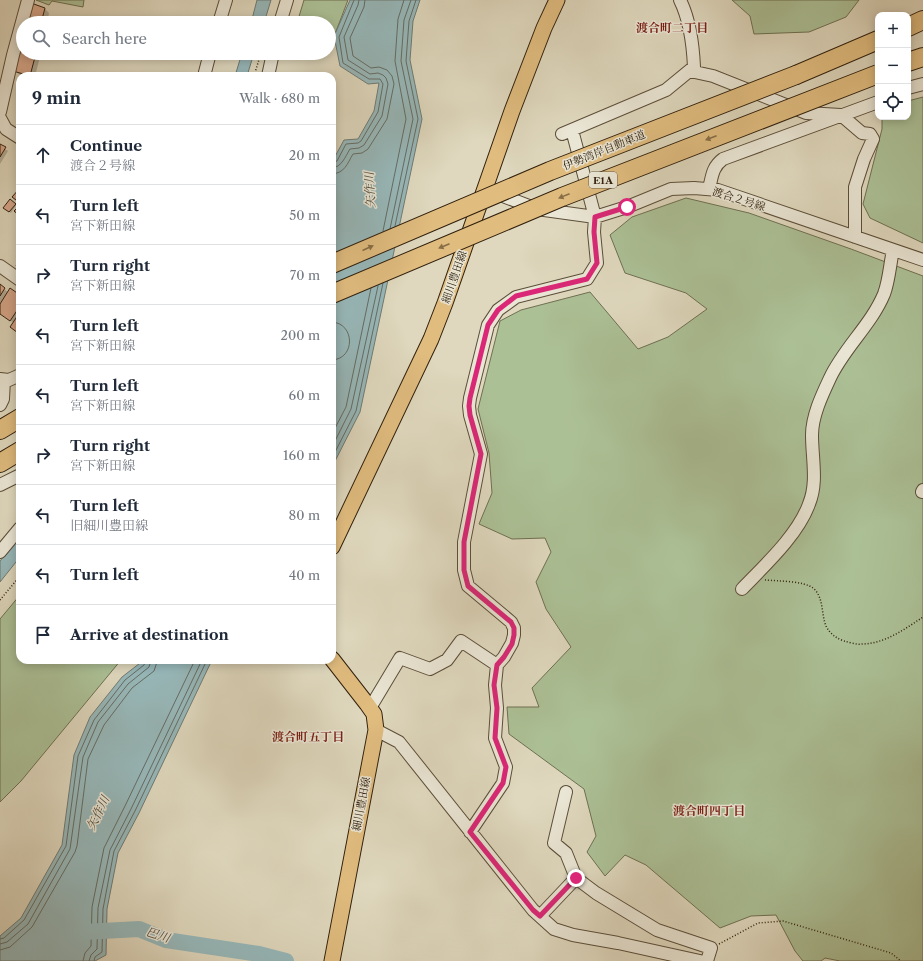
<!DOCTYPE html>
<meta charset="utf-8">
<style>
body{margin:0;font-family:"Libre Caslon Text","Noto Serif JP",serif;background:#f2f2f3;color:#1f2937}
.controls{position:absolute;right:12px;top:12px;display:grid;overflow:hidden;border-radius:8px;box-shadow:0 2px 10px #0003}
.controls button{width:36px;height:36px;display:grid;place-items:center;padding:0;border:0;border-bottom:1px solid #e0e1e3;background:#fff;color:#1f2937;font:20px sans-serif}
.stop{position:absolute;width:12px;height:12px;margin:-9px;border:3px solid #db2777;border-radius:50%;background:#fff}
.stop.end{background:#db2777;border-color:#fff;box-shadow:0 1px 4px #0008}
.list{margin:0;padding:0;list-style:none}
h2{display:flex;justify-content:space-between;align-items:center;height:52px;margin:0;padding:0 16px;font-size:17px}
h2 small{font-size:13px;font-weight:400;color:#747a83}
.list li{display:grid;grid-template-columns:26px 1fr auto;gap:12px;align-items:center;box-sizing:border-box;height:60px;padding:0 16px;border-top:1px solid #e0e1e3}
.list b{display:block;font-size:15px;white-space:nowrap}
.list p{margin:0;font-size:13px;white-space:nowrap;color:#747a83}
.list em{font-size:13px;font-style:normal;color:#747a83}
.icon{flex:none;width:22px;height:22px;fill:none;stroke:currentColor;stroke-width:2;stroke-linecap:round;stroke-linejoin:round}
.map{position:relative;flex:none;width:923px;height:961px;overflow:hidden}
.search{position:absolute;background:#fff;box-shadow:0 2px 10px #0003;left:16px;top:16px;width:320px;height:44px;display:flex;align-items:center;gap:10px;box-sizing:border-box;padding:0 14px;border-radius:22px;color:#747a83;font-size:15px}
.panel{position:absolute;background:#fff;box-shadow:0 2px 10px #0003;left:16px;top:72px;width:320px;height:592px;border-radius:12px}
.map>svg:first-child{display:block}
.green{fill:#acc096;stroke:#6e7052}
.water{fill:#97b8ba;stroke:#6e7b75}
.shadow{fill:#0003}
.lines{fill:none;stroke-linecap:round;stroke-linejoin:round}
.shore{stroke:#646c64;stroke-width:1}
.river{stroke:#97b8ba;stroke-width:16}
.building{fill:#dbaa8e;stroke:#30200d}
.minor-casing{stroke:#5c4e39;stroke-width:14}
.major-casing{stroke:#30200d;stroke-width:17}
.highway-casing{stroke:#30200d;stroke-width:20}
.path{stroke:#30200d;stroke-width:1.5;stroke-dasharray:1 2;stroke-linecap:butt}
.minor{stroke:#eae6d5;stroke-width:12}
.major{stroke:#e0bc7f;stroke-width:15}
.highway{stroke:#e0bc7f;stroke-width:18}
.highway-bridge-casing{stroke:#30200d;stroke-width:20;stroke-linecap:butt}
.highway-bridge{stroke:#e0bc7f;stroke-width:18}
.oneway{fill:#886e46}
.route{stroke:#db2777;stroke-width:5}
.labels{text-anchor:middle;stroke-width:3;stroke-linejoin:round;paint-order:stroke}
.shield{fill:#eae6d5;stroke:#685b49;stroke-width:1}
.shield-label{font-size:10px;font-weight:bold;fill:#30200d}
.street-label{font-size:11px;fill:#30200d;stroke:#eae6d5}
.neighbourhood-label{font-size:12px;font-weight:bold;fill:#7a1f14;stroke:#eae6d5}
.water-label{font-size:12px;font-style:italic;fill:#4f4e41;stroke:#eae6d5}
</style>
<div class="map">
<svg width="923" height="961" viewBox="0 0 923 961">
<rect width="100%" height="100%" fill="#dfd8be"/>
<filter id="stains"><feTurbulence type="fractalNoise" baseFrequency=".005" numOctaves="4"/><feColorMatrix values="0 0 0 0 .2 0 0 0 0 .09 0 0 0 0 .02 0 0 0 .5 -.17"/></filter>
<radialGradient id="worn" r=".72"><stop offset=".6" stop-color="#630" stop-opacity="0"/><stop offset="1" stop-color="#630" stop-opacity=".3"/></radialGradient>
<!-- green -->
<path class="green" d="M36,0H84L83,7L52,1L49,5Z
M304,0H348L330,47L329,23H297Z
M732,0H859L846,17L809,32L754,34L750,16Z
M923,97V243L870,218L863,204L882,129V117H908V101Z
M686,198L749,213L851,249L923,276V961H840L825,958L821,961H803L795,951L776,915L751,916L720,928L646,865L625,855L605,876L587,852L596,836L584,789L509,734L507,707H539L532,688L571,647L546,609L536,582L551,552L545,538L512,539L479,524L492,493L489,453L478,409L500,321L521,310L590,292L638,349L668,337L707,309L686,293L625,273L610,235L632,217Z
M20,595V660H121L21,781L0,802V619Z"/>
<!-- water -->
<path class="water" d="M257,0H271L264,23H251Z
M350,0H420L413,21L410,60L422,119L360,412L332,467V348L335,341L332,333V162L344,140L358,139L374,111L379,83L368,84L340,66L334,36Z
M242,53H254L247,76H235Z
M20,537V557L0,582V561Z
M144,660H212L139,813L118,853L107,909L106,955L95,961H0V936L21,918L62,845L74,755L90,717L122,677Z"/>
<!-- shadow -->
<path class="shadow" d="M31,5L45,9L49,13L47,23H26Z
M23,48V53H37L40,57L35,76H22L15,71Z
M0,145L8,151L0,164Z
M10,200L16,205L11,213L5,208Z
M0,286L9,293L20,296V334L11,327L14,323L0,314Z"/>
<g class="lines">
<!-- shore -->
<path class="shore" d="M332,163L337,161L346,144L358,143L361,141L378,112L383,84L380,79H369L343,63L339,37L354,0
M332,168C342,167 345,157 350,149L359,148L364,145L382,116L388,84L386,78L383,75L378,73L370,74L348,60L344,37L358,5L359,0
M332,174C345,173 347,164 353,154L362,153L368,149L387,119L394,84L392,76L387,70L379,67L371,68L353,56L350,38L364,7L365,0
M395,226L418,119L406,61L409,21L416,0
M390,229L413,119L401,61L404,20L411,0
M383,231L406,119L395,61L398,19L404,0
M332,322C355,323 356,359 332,360
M332,434L346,407L371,288
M332,447L351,409L378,286
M332,458L356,411L383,283
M0,939L4,938L24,920L66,846L78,756L94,720L125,680L144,665L146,660
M0,944L7,942L28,924L70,849L83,757L98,722L128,684L149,667L151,660
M0,950L10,947L32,927L75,852L77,846L88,759L104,725L132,688L154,671L156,665L157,660
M83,961L85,953L91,946L92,907L104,848L125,806L195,660
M89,961L91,955L97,949L98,908L110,850L131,809L202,660
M94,961L95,957L102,952L103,909L114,851L135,811L207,660"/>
<!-- river -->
<path class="river" d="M84,932L139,929L166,940L259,954L286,961"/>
</g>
<!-- building -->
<path class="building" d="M31,3L45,8L41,23H25Z
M21,46L23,47V53H36L30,76L13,71Z
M0,144L6,147L0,157Z
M20,188V203L12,197Z
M10,199L16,204L9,212L3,208Z
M18,207L20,208V216L14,211Z
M0,284L5,288L0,296Z
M10,288L20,295V306L10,321L0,314V304Z
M20,312V330L18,333L10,327Z"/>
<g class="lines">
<defs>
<path id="minor" d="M219,23L226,0
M280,23L287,0
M690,71L713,76L806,113L841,115L862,133L870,134L873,139L864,159L855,187V237
M204,76L210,53
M268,76L273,53
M908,88L923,84
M0,112L13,55L28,0
M0,118L6,129L20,138
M562,134L666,90L694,67C693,45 690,20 680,0
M709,189C712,177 712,167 723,159L878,102
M495,193L537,209L595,217L627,207L671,189L694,188L718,190L923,260
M0,266L20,280
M0,379L9,380L20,375
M0,405L3,399L4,380
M0,485L20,475
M922,492L923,490
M0,552L20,528
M742,589C764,566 798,535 809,504C818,482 812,459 812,435C812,416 822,395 830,378C844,348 871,325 884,294C889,281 890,264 893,250
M370,708L400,658L430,669L447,660L461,641L497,665
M376,730L399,742L533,910L554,929L573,935L618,943L700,961
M470,832L503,783L506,767L495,738L497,708L495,685L497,665L504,657L512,643L514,635V628L511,622L468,586L464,570V542L481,454L470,415L469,406L470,398L488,325L498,310L516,297L587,279L597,263L594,232L595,217L572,130
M576,878L596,893L657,930L711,948L707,961
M540,916L576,878L566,853L554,843L566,792"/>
<path id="major" d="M332,547L431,339L445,303L512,111L544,28L557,0
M332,961L376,730L374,714L367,704L332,659"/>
<path id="highway" d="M908,27L923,20
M908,62L923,57
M796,75L878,40
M0,430L20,418
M0,463L20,451"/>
</defs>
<!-- minor casing -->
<use href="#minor" class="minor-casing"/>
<!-- major casing -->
<use href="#major" class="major-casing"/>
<!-- highway casing -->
<use href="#highway" class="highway-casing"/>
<!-- path -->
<path class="path" d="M254,76L261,53
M16,266L20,263
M765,580C778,581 804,581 813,588C824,597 821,614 826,626C830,634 836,638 844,641C849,642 856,645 862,644C884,644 905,629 923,617
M0,600L20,576
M719,944L758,923L783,921L891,953L901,961"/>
<!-- minor -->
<use href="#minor" class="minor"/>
<!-- major -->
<use href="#major" class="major"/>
<!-- highway -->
<use href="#highway" class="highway"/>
<defs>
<path id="highway-bridge" d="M332,264L550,171L796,75
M332,294L562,197L878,74"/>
</defs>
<!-- highway-bridge casing -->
<use href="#highway-bridge" class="highway-bridge-casing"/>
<!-- highway-bridge -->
<use href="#highway-bridge" class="highway-bridge"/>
</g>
<!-- one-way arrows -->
<defs><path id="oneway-solid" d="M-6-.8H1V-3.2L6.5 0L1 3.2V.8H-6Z"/></defs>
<g class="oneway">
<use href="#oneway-solid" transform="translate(711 138) rotate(159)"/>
<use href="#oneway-solid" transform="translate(564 196) rotate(158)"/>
<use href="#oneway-solid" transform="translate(444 246) rotate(157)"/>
<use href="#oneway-solid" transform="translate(368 248) rotate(-24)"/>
</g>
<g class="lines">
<!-- route -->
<path class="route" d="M576,878L540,916L533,910L470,832L503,783L506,767L495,738L497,708L494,685L497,665L504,657L512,644L514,635V628L511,622L468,586L464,570V542L481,454L470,415L469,406L470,398L488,325L498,310L516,296L587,279L597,263L594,232L595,217L627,207"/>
</g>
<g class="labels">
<!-- shield labels -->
<rect class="shield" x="589" y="172" width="28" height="16" rx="3"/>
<g class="shield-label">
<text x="603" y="184">E1A</text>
</g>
<!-- street labels -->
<g class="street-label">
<text transform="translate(604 150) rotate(-22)" y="4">伊勢湾岸自動車道</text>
<text transform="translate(739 199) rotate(17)" y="4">渡合２号線</text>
<text transform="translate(454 277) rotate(-71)" y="4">細川豊田線</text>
<text transform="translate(361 804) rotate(-79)" y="4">細川豊田線</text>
</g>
<!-- neighbourhood labels -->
<g class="neighbourhood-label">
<text x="672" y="32">渡合町二丁目</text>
<text x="308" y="741">渡合町五丁目</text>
<text x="709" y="815">渡合町四丁目</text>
</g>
<!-- water labels -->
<g class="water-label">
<text transform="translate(370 190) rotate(-93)" y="4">矢作川</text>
<text transform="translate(98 813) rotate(-64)" y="4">矢作川</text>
<text transform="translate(158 935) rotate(18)" y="4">巴川</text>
</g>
</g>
<rect width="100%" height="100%" filter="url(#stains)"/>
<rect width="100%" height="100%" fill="url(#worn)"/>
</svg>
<div class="controls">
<button>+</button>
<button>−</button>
<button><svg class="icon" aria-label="locate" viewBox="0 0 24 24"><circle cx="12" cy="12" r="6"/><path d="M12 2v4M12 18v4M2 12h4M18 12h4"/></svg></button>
</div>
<div class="stop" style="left:627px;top:207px"></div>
<div class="stop end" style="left:576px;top:878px"></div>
<div class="search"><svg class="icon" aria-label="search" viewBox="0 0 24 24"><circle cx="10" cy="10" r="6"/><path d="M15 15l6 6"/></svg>Search here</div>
<section class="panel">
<h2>9 min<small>Walk · 680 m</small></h2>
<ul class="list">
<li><svg class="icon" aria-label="ahead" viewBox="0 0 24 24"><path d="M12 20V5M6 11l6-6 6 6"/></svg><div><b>Continue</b><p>渡合２号線</p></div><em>20 m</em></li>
<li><svg class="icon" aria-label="left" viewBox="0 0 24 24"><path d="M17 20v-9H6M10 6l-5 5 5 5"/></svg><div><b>Turn left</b><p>宮下新田線</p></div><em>50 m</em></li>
<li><svg class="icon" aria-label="right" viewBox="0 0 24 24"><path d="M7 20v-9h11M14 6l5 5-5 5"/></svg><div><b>Turn right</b><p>宮下新田線</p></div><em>70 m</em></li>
<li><svg class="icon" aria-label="left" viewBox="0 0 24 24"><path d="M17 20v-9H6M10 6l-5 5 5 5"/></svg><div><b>Turn left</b><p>宮下新田線</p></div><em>200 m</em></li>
<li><svg class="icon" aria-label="left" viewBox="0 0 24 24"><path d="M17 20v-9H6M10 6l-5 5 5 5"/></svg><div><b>Turn left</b><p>宮下新田線</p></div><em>60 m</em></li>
<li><svg class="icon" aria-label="right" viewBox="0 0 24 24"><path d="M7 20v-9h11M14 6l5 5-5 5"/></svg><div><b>Turn right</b><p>宮下新田線</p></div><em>160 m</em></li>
<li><svg class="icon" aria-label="left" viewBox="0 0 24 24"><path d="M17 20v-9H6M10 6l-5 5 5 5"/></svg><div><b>Turn left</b><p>旧細川豊田線</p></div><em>80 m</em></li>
<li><svg class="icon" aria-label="left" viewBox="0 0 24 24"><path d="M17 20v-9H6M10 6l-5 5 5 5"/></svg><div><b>Turn left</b></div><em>40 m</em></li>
<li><svg class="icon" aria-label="arrive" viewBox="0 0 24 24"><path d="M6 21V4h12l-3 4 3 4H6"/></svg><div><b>Arrive at destination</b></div></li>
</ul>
</section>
</div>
